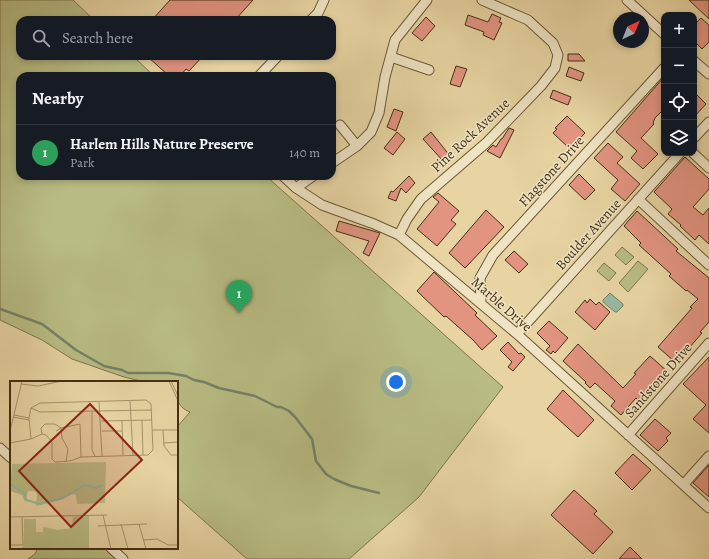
<!DOCTYPE html>
<meta charset="utf-8">
<style>
body{margin:0;font-family:Alegreya,serif;background:#242831;color:#f1f3f6}
.controls{position:absolute;right:12px;top:12px;display:grid;overflow:hidden;border-radius:8px;box-shadow:0 2px 6px #0003}
.controls button{width:36px;height:36px;display:grid;place-items:center;padding:0;border:0;border-bottom:1px solid #363941;background:#171b24;color:#f1f3f6;font:20px sans-serif}
.compass{position:absolute;left:613px;top:12px;width:36px;height:36px;border-radius:50%;background:#171b24;box-shadow:0 2px 6px #0003;rotate:43deg}
.you{position:absolute;left:396px;top:382px;width:14px;height:14px;margin:-10px;border:3px solid #fff;border-radius:50%;background:#1a73e8;box-shadow:0 0 0 6px #1a73e833}
.badge{display:grid;place-items:center;width:26px;height:26px;border-radius:50%;background:#db2777;color:#fff;font-size:13px;font-weight:700}
.pin{position:absolute;translate:-50% -33px;filter:drop-shadow(0 1px 2px #0008)}
.pin::after{content:'';position:absolute;top:21px;width:14px;height:12px;background:inherit;clip-path:polygon(0 0,100% 0,50% 100%)}
.list{margin:0;padding:0;list-style:none}
h2{display:flex;justify-content:space-between;align-items:center;height:52px;margin:0;padding:0 16px;font-size:17px}
h2 small{font-size:13px;font-weight:400;color:#9ea1a6}
.list li{display:grid;grid-template-columns:26px 1fr auto;gap:12px;align-items:center;box-sizing:border-box;height:56px;padding:0 16px;border-top:1px solid #363941}
.list b{display:block;font-size:15px;white-space:nowrap}
.list p{margin:0;font-size:13px;white-space:nowrap;color:#9ea1a6}
.list em{font-size:13px;font-style:normal;color:#9ea1a6}
.icon{flex:none;width:22px;height:22px;fill:none;stroke:currentColor;stroke-width:2;stroke-linecap:round;stroke-linejoin:round}
.map{position:relative;flex:none;width:709px;height:559px;overflow:hidden}
.search{position:absolute;background:#171b24;box-shadow:0 2px 6px #0003;left:16px;top:16px;width:320px;height:44px;display:flex;align-items:center;gap:10px;box-sizing:border-box;padding:0 14px;border-radius:12px;color:#9ea1a6;font-size:15px}
.panel{position:absolute;background:#171b24;box-shadow:0 2px 6px #0003;left:16px;top:72px;width:320px;height:108px;border-radius:12px}
.map>svg:first-child{display:block}
.green{fill:#b8bc83;stroke:#7e754b}
.water{fill:#97b8a2;stroke:#758169}
.lines{fill:none;stroke-linecap:round;stroke-linejoin:round}
.stream{stroke:#758169;stroke-width:2.5}
.building{fill:#e29481;stroke:#432e13}
.minor-casing{stroke:#6c5837;stroke-width:11}
.minor{stroke:#efe3c3;stroke-width:9}
.labels{text-anchor:middle;stroke-width:3;stroke-linejoin:round;paint-order:stroke}
.street-label{font-size:14px;fill:#432e13;stroke:#efe3c3}
.inset-river{fill:none;stroke:#97b8a2;stroke-width:2}
.inset-road{fill:none;stroke:#a59269;stroke-width:1}
.view{fill:#8f2418;fill-opacity:0.15;stroke:#8f2418;stroke-width:2}
.inset-edge{fill:none;stroke:#432e13;stroke-width:2}
</style>
<div class="map">
<svg width="709" height="559" viewBox="0 0 709 559">
<rect width="100%" height="100%" fill="#e7d4a2"/>
<filter id="stains"><feTurbulence type="fractalNoise" baseFrequency=".005" numOctaves="4"/><feColorMatrix values="0 0 0 0 .2 0 0 0 0 .09 0 0 0 0 .02 0 0 0 .5 -.17"/></filter>
<radialGradient id="worn" r=".72"><stop offset=".6" stop-color="#630" stop-opacity="0"/><stop offset="1" stop-color="#630" stop-opacity=".3"/></radialGradient>
<!-- green -->
<path class="green" d="M0,0H73L94,20H20V56H133L154,76H20V176H266L503,387L419,497L349,559H247L177,497V427L190,412C175,406 177,396 177,382H145L124,377L72,359L42,340L0,320Z
M622,247L634,257L626,265L615,255Z
M638,261L648,269L628,292L619,283Z
M604,263L616,273L609,281L597,271Z
M38,548H104L116,559H28L35,554Z"/>
<!-- water -->
<path class="water" d="M610,293L623,304V306L617,312H615L603,302V300Z"/>
<g class="lines">
<!-- stream -->
<path class="stream" d="M0,309L42,324L76,350L104,366L122,370L128,373H168L186,376L194,380L204,382L219,388L255,396L277,407H281L289,411L296,418L312,439L316,461L326,474L334,479L351,486L379,493"/>
</g>
<!-- building -->
<path class="building" d="M170,0H253L235,20H152Z
M689,0H709V19Z
M492,14L501,18L499,22L502,23L494,40L483,35L484,32L465,25L468,15L488,22Z
M426,17L435,26L422,41L412,33Z
M701,18L709,25V42L702,49L694,41V25Z
M568,54H579L585,61H568Z
M147,56H203L189,71L186,69L180,76H169Z
M456,66L467,69L460,87L450,84Z
M569,67L584,73L581,81L566,76Z
M664,77V109L655,118L653,123L654,124L641,138L658,154L643,169L631,158L637,151L616,132Z
M553,90L571,97L568,105L550,98Z
M694,92L706,104L694,117Z
M394,109L403,112L396,131L387,127Z
M567,116L585,133L570,149L553,133L557,129L555,128Z
M509,128L514,130L500,158L487,151L493,145L496,147L501,139H502Z
M397,132L405,139L393,155L384,148Z
M431,132L450,156L444,162L423,139Z
M608,143L623,157L617,163L640,184L625,201L611,189L618,180L594,158Z
M685,157L709,179V189L693,207L703,215L709,208V244L699,235L695,240L680,226L681,225L668,214L672,209L654,192Z
M579,174L595,190L585,200L569,185Z
M409,176L415,183L406,193L401,188L396,201L388,198L391,191L393,192Z
M438,193L459,211L451,220L456,224L437,246L417,229L439,202L433,197Z
M486,210L504,227L465,268L449,253Z
M637,211L678,249L676,251L709,278V322L700,332L702,333L676,363L658,347L692,308L690,307L698,299L687,290L686,291L669,276L671,274L639,245L641,243L624,226Z
M339,221L380,233L369,256L363,253L369,241L336,231Z
M514,251L528,264L519,273L505,260Z
M434,272L477,313L475,315L497,336L482,350L473,340L446,316L444,317L417,291Z
M590,299L596,305L599,302L610,312L595,330L575,312L585,300L587,303Z
M549,321L568,338L555,353L553,351L551,354L546,350L550,346L537,333Z
M508,342L519,354L521,353L525,357L513,371L508,367L512,362L500,350Z
M578,344L623,388L636,374L634,373L650,356L668,372L640,402L636,398L621,415L611,406L615,401L595,383L590,388L585,383L586,382L563,361Z
M709,357V433L693,419L706,405L683,384Z
M563,390L594,420L578,437L547,409Z
M655,419L671,433L666,438L668,441L658,451L640,435Z
M633,454L651,470L632,490L615,473Z
M709,465V497L693,483Z
M574,490L597,511L594,514L613,532L593,554L551,515Z
M630,547L642,559H619Z"/>
<g class="lines">
<defs>
<path id="minor" d="M627,0L664,34
M311,20L318,13L324,0
M391,57L429,70
M694,61L709,74
M259,76L278,56
M340,125L357,146
M694,138L709,122
M693,153L709,168
M332,163L357,146L371,132L379,113L385,77L395,40L427,0
M283,176L296,188L322,205L374,224L399,235L517,334L709,508
M296,188L313,176
M638,199L709,265
M399,235L407,219L421,199L486,143L541,86L555,68L558,55L553,43L528,20L482,0
M481,303L480,278L493,255L664,68
M517,334L680,153
M628,435L709,343
M0,448L11,458
M684,484L709,456
M111,548L123,559"/>
</defs>
<!-- minor casing -->
<use href="#minor" class="minor-casing"/>
<!-- minor -->
<use href="#minor" class="minor"/>
</g>
<g class="labels">
<!-- street labels -->
<g class="street-label">
<text transform="translate(470 135) rotate(-43)" y="5">Pine Rock Avenue</text>
<text transform="translate(551 171) rotate(-48)" y="5">Flagstone Drive</text>
<text transform="translate(588 234) rotate(-48)" y="5">Boulder Avenue</text>
<text transform="translate(502 304) rotate(41)" y="5">Marble Drive</text>
<text transform="translate(658 380) rotate(-49)" y="5">Sandstone Drive</text>
</g>
</g>
<!-- overview -->
<g transform="translate(10 381)">
<rect width="168" height="168" fill="#e7d4a2"/>
<path d="M96,81L95,122L67,123L66,114L62,113L50,119L26,125L27,112L24,110H18L15,121L12,114L0,110L2,83ZM79,135V168H9L13,166L14,162V138H26V151H33V146L48,149L62,147L63,136Z" fill="#b8bc83"/>
<path class="inset-river" d="M0,103L15,113L16,119L30,123L53,117L75,104L86,107L93,104"/>
<path class="inset-road" d="M159,0L168,20M161,0L168,15M11,3L28,5L52,0M120,20L123,74M89,21L92,75M21,27L30,31L142,29M82,31V69L85,75M4,34L19,37M3,36L19,39M132,39L133,74M91,40L142,39M112,40L113,74M142,49H168M153,49L154,65L161,74H168M0,50L12,0M46,50L51,47L52,57L58,68L56,81M92,50H112M32,53L31,47L35,43H45L51,47L70,43L71,76M0,62L21,58L32,53L36,54L42,61V78L45,81L60,80L71,76L138,74L143,69L141,23L136,19L30,22L21,27L19,37L21,58M154,62L168,61M93,134L101,168M0,136L97,134M111,143L118,168M129,143L136,168M88,145L137,143M133,159L147,158L158,164H168M0,164H13L12,136"/>
<path class="view" d="M80,23L132,79L61,146L9,90Z"/>
<rect width="168" height="168" class="inset-edge"/>
</g>
<rect width="100%" height="100%" filter="url(#stains)"/>
<rect width="100%" height="100%" fill="url(#worn)"/>
</svg>
<div class="controls">
<button>+</button>
<button>−</button>
<button><svg class="icon" aria-label="locate" viewBox="0 0 24 24"><circle cx="12" cy="12" r="6"/><path d="M12 2v4M12 18v4M2 12h4M18 12h4"/></svg></button>
<button><svg class="icon" aria-label="layers" viewBox="0 0 24 24"><path d="M12 4l9 5-9 5-9-5zM3 14l9 5 9-5"/></svg></button>
</div>
<svg class="compass" viewBox="-18 -18 36 36"><path d="M0-13l5 13h-10z" fill="#e53935"/><path d="M0 13l5-13h-10z" fill="#9ea1a6"/></svg>
<div class="you"></div>
<div class="pin badge" style="left:239px;top:313px;background:#2e9e5b">1</div>
<div class="search"><svg class="icon" aria-label="search" viewBox="0 0 24 24"><circle cx="10" cy="10" r="6"/><path d="M15 15l6 6"/></svg>Search here</div>
<section class="panel">
<h2>Nearby<small></small></h2>
<ul class="list">
<li><span class="badge" style="background:#2e9e5b">1</span><div><b>Harlem Hills Nature Preserve</b><p>Park</p></div><em>140 m</em></li>
</ul>
</section>
</div>
